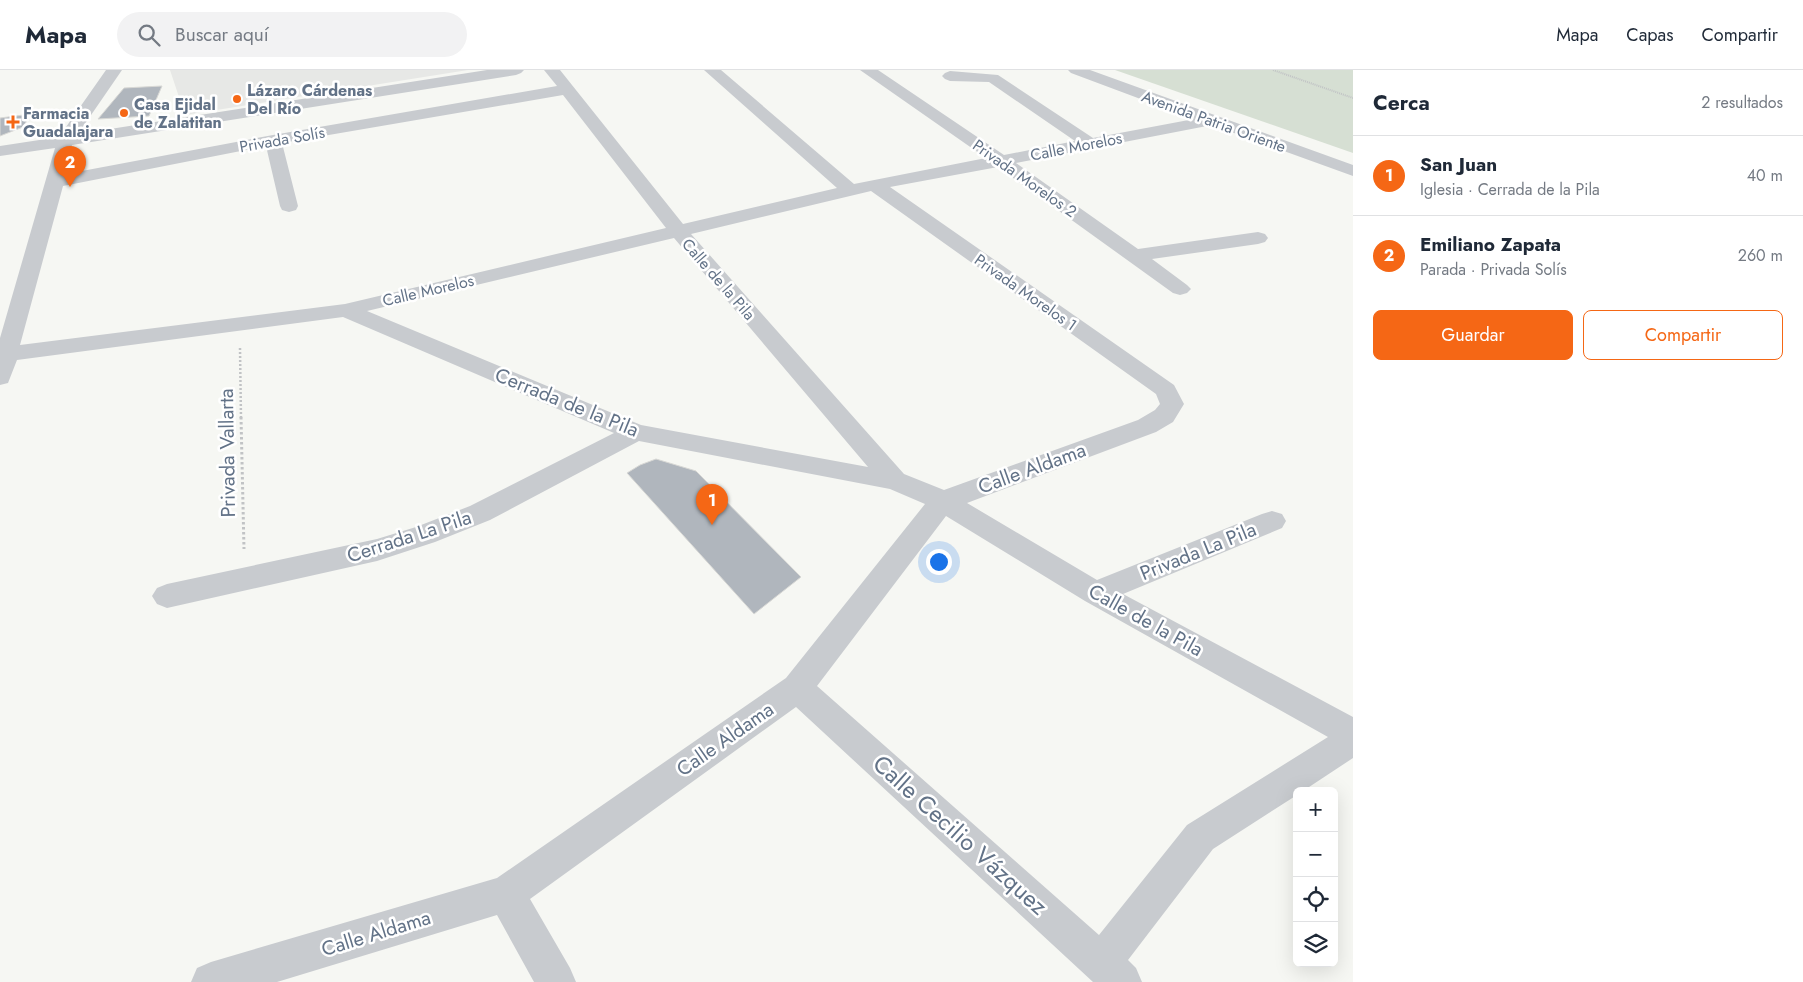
<!DOCTYPE html>
<html lang="es">
<meta charset="utf-8">
<style>
body{margin:0;font-family:Jost,sans-serif;background:#f2f2f3;color:#1f2937}
.controls{position:absolute;right:15px;bottom:15px;display:grid;overflow:hidden;border-radius:8px;box-shadow:0 5px 20px #0002}
.controls button{width:45px;height:45px;display:grid;place-items:center;padding:0;border:0;border-bottom:1px solid #e0e1e3;background:#fff;color:#1f2937;font:25px sans-serif}
.you{position:absolute;left:938px;top:491px;width:18px;height:18px;margin:-12px;border:4px solid #fff;border-radius:50%;background:#1a73e8;box-shadow:0 0 0 8px #1a73e833}
.badge{display:grid;place-items:center;width:32px;height:32px;border-radius:50%;background:#f56715;color:#fff;font-size:16px;font-weight:700}
.pin{position:absolute;translate:-50% -41px;filter:drop-shadow(0 1px 2px #0008)}
.pin::after{content:'';position:absolute;top:26px;width:18px;height:15px;background:inherit;clip-path:polygon(0 0,100% 0,50% 100%)}
.list{margin:0;padding:0;list-style:none}
h2{display:flex;justify-content:space-between;align-items:center;height:65px;margin:0;padding:0 20px;font-size:21px}
h2 small{font-size:16px;font-weight:400;color:#747a83}
.list li{display:grid;grid-template-columns:32px 1fr auto;gap:15px;align-items:center;box-sizing:border-box;height:80px;padding:0 20px;border-top:1px solid #e0e1e3}
.list b{display:block;font-size:19px;white-space:nowrap}
.list p{margin:0;font-size:16px;white-space:nowrap;color:#747a83}
.list em{font-size:16px;font-style:normal;color:#747a83}
.actions{display:flex;gap:10px;padding:15px 20px}
.actions a{flex:1;padding:11px 0;border:1px solid #f56715;border-radius:8px;text-align:center;font-size:18px;color:#f56715}
.actions .main{background:#f56715;color:#fff}
.icon{flex:none;width:28px;height:28px;fill:none;stroke:currentColor;stroke-width:2;stroke-linecap:round;stroke-linejoin:round}
.map{position:relative;flex:none;width:1353px;height:912px;overflow:hidden}
header{display:flex;align-items:center;gap:30px;box-sizing:border-box;height:70px;padding:0 25px;background:#fff;border-bottom:1px solid #e0e1e3}
header strong{font-size:24px}
nav{display:flex;gap:28px;margin-inline-start:auto;font-size:18px}
.search{width:350px;height:45px;background:#f2f2f3;display:flex;align-items:center;gap:12px;box-sizing:border-box;padding:0 18px;border-radius:28px;color:#747a83;font-size:19px}
main{display:flex}
aside{flex:1;background:#fff}
.map>svg:first-child{display:block}
.built{fill:#e7e8e6}
.green{fill:#d6dfd3}
.building{fill:#b0b6bd;stroke:#d8d8d5}
.lines{fill:none;stroke-linecap:round;stroke-linejoin:round}
.path-far2{stroke:#c1c3c5;stroke-width:2;stroke-dasharray:1 1;stroke-linecap:butt}
.path-far1{stroke:#c1c3c5;stroke-width:2.5;stroke-dasharray:2 2;stroke-linecap:butt}
.path{stroke:#c1c3c5;stroke-width:3;stroke-dasharray:2.5 2.5;stroke-linecap:butt}
.minor{fill:#c8cbcf;fill-rule:evenodd}
.poi-dot{fill:#f56715;stroke:#fff;stroke-width:2}
.labels{text-anchor:middle;stroke-width:5;stroke-linejoin:round;paint-order:stroke}
.far-poi-label{font-size:16px;font-weight:bold;fill:#627287;stroke:#fff;text-anchor:start}
.far-street-label{font-size:16px;fill:#627287;stroke:#fff}
.street-label{font-size:20px;fill:#627287;stroke:#fff}
.near-street-label{font-size:24px;fill:#627287;stroke:#fff}
</style>
<header>
<strong>Mapa</strong>
<div class="search"><svg class="icon" aria-label="search" viewBox="0 0 24 24"><circle cx="10" cy="10" r="6"/><path d="M15 15l6 6"/></svg>Buscar aquí</div>
<nav><a>Mapa</a><a>Capas</a><a>Compartir</a></nav>
</header>
<main>
<div class="map">
<svg width="1353" height="912" viewBox="0 0 1353 912">
<rect width="100%" height="100%" fill="#f6f7f3"/>
<!-- built -->
<path class="built" d="M170,0H468L185,45Z"/>
<!-- green -->
<path class="green" d="M1115,0H1353V83Z"/>
<!-- building -->
<path class="building" d="M162,16L149,46L98,49L124,18Z
M31,44L23,57L0,66V48Z
M656,389L696,401L801,507L754,544L627,403L640,395Z"/>
<g class="lines">
<!-- path-far2 -->
<path class="path-far2" d="M1273,0L1353,28"/>
<!-- path-far1 -->
<path class="path-far1" d="M240,278L241,349"/>
<!-- path -->
<path class="path" d="M241,347L244,479"/>
<!-- minor -->
<path class="minor" d="M106,0H122L78,64L487,0H524L521,3L516,5L72,75L66,104L273,65L557,16L544,0H560L683,154L837,118L704,0H721L854,114L986,88L860,0H878L1004,85L1075,71L989,12L950,11L945,9L942,6L945,3L950,1L998,5L1093,68L1194,49L1071,3L1068,0H1090L1353,95V106L1212,55L1016,93L1138,179L1258,162L1265,164L1268,168L1265,172L1258,174L1152,189L1187,215L1191,219L1187,223L1180,225L1173,223L998,97L890,117L1174,315L1184,334L1173,352L1156,362L967,433L1097,510L1262,444L1272,441L1282,444L1286,451L1282,458L1123,524L1353,647V688L1303,721H1297V725L1213,779L1128,890L1136,898L1142,912H1093L796,637L530,829L570,898L576,912H534L497,845L277,912H191L197,898L211,892L497,808L786,608L925,434L890,419L639,371L490,450L435,472L377,491L167,538L157,534L152,526L157,518L167,514L377,469L416,457L470,436L614,363L343,247L17,290L8,313L0,315V268L55,78L0,86V76L59,67ZM563,25L666,158L345,234L20,275L63,116L266,76L280,136L282,140L289,142L296,140L298,136L282,73ZM871,121L1156,324L1160,334L1155,340L1138,350L944,420L904,404L691,164ZM674,168L868,397L641,355L367,241ZM946,446L1085,531L1328,667L1187,755L1099,865L817,616Z"/>
</g>
<!-- markers -->
<g class="poi-dot">
<circle cx="237" cy="29" r="5"/>
<circle cx="124" cy="43" r="5"/>
<path d="M10.5 44.5h5v5h5v5h-5v5h-5v-5h-5v-5h5z"/>
</g>
<g class="labels">
<!-- far-poi labels -->
<g class="far-poi-label">
<text x="247" y="26">Lázaro Cárdenas<tspan x="247" dy="18">Del Río</tspan></text>
<text x="134" y="40">Casa Ejidal<tspan x="134" dy="18">de Zalatitan</tspan></text>
<text x="23" y="49">Farmacia<tspan x="23" dy="18">Guadalajara</tspan></text>
</g>
<!-- far-street labels -->
<g class="far-street-label">
<text transform="translate(1214 51) rotate(20)" y="6">Avenida Patria Oriente</text>
<text transform="translate(282 69) rotate(-10)" y="6">Privada Solís</text>
<text transform="translate(1076 76) rotate(-11)" y="6">Calle Morelos</text>
<text transform="translate(1025 108) rotate(35)" y="6">Privada Morelos 2</text>
<text transform="translate(719 209) rotate(49)" y="6">Calle de la Pila</text>
<text transform="translate(428 220) rotate(-13)" y="6">Calle Morelos</text>
<text transform="translate(1026 222) rotate(35)" y="6">Privada Morelos 1</text>
</g>
<!-- street labels -->
<g class="street-label">
<text transform="translate(567 332) rotate(22)" y="7">Cerrada de la Pila</text>
<text transform="translate(227 383) rotate(-91)" y="7">Privada Vallarta</text>
<text transform="translate(1032 398) rotate(-20)" y="7">Calle Aldama</text>
<text transform="translate(409 466) rotate(-18)" y="7">Cerrada La Pila</text>
<text transform="translate(1198 481) rotate(-22)" y="7">Privada La Pila</text>
<text transform="translate(1146 550) rotate(29)" y="7">Calle de la Pila</text>
<text transform="translate(725 669) rotate(-35)" y="7">Calle Aldama</text>
<text transform="translate(376 863) rotate(-17)" y="7">Calle Aldama</text>
</g>
<!-- near-street labels -->
<g class="near-street-label">
<text transform="translate(960 765) rotate(42)" y="8">Calle Cecilio Vázquez</text>
</g>
</g>
</svg>
<div class="controls">
<button>+</button>
<button>−</button>
<button><svg class="icon" aria-label="locate" viewBox="0 0 24 24"><circle cx="12" cy="12" r="6"/><path d="M12 2v4M12 18v4M2 12h4M18 12h4"/></svg></button>
<button><svg class="icon" aria-label="layers" viewBox="0 0 24 24"><path d="M12 4l9 5-9 5-9-5zM3 14l9 5 9-5"/></svg></button>
</div>
<div class="you"></div>
<div class="pin badge" style="left:712px;top:455px">1</div>
<div class="pin badge" style="left:70px;top:117px">2</div>
</div>
<aside>
<h2>Cerca<small>2 resultados</small></h2>
<ul class="list">
<li><span class="badge">1</span><div><b>San Juan</b><p>Iglesia · Cerrada de la Pila</p></div><em>40 m</em></li>
<li><span class="badge">2</span><div><b>Emiliano Zapata</b><p>Parada · Privada Solís</p></div><em>260 m</em></li>
</ul>
<div class="actions"><a class="main">Guardar</a><a>Compartir</a></div>
</aside>
</main>
